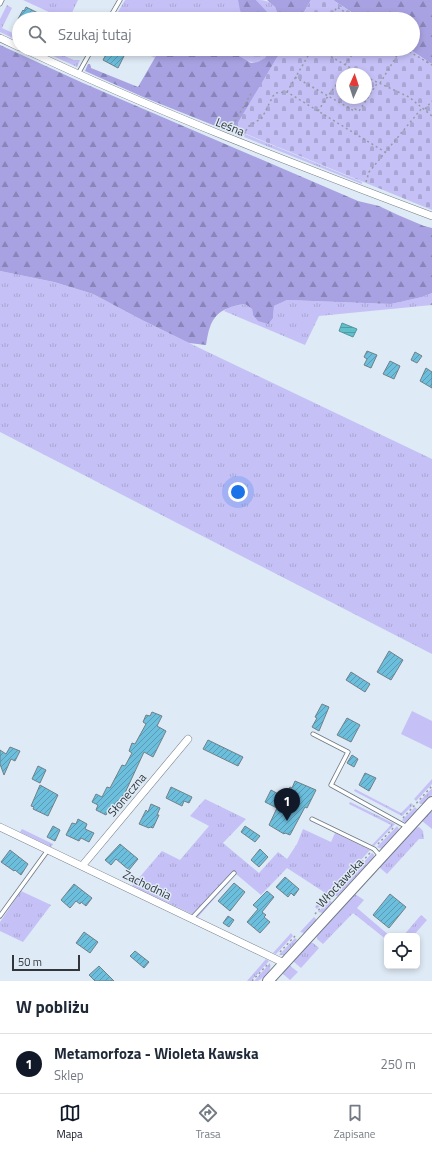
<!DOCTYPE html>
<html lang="pl">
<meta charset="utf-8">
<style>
body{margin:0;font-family:"Titillium Web",sans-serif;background:#f6f6f7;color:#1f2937}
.controls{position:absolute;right:12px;bottom:12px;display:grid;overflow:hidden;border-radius:6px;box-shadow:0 2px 6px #0003}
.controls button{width:36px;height:36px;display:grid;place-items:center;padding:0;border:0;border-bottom:1px solid #e0e1e3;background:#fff;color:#1f2937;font:20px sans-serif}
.compass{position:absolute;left:336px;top:68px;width:36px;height:36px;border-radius:50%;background:#fff;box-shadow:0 2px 6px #0003;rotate:3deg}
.scale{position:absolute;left:12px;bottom:10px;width:68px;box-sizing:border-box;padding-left:4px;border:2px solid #32363a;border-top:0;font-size:11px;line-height:14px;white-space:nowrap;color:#32363a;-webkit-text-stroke:3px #deeaf5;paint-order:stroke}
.you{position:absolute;left:238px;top:492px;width:14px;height:14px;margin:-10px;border:3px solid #fff;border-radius:50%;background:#1a73e8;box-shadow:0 0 0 6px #1a73e833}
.badge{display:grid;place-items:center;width:26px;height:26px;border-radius:50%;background:#111827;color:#fff;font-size:13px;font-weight:700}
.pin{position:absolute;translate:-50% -33px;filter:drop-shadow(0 1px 2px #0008)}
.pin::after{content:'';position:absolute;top:21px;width:14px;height:12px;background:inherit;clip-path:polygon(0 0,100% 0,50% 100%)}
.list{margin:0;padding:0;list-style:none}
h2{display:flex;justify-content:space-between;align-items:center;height:52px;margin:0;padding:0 16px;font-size:17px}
h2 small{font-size:13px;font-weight:400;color:#747a83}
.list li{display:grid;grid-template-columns:26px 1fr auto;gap:12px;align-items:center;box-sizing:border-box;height:60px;padding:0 16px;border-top:1px solid #e0e1e3}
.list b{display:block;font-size:15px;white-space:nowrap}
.list p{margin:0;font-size:13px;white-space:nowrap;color:#747a83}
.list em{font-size:13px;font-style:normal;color:#747a83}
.icon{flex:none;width:22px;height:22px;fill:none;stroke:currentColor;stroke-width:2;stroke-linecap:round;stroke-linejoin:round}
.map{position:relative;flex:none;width:432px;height:981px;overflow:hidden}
.search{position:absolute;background:#fff;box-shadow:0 2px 6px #0003;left:12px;right:12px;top:12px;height:44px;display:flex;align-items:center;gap:10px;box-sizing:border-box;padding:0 14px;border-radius:22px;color:#747a83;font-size:15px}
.sheet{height:112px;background:#fff}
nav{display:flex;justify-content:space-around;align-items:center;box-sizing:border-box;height:56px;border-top:1px solid #e0e1e3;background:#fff;font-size:11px;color:#747a83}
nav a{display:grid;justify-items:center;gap:2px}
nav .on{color:#111827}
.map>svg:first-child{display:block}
.grass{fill:url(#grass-tufts)}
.forest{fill:url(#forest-firs)}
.cemetery{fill:url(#cemetery-stones);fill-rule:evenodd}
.pitch{fill:#c5c1f7}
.water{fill:url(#water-rules);stroke:#52979f}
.building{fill:url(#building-hatch);stroke:#718086}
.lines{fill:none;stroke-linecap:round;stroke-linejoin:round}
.service-casing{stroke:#6d7882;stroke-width:5}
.minor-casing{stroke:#6d7882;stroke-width:8}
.secondary-casing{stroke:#6d7882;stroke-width:12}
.path{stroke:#939ba3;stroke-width:1.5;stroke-dasharray:2 3;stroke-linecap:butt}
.service{stroke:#fff;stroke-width:3.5}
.minor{stroke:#fff;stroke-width:7}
.secondary{stroke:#fff;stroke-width:10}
.labels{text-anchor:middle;stroke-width:3;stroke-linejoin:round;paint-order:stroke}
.street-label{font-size:12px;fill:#32363a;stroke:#deeaf5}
</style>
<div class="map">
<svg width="432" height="981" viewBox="0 0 432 981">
<defs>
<pattern id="grass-tufts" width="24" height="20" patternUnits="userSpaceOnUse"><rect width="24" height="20" fill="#c5c1f7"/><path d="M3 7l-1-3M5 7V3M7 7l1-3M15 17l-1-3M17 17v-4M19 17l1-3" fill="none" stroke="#aaa6d4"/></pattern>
<pattern id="forest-firs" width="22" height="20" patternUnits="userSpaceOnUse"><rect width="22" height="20" fill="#a8a2e2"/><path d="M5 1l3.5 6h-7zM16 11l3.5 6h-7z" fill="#8985b8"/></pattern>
<pattern id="cemetery-stones" width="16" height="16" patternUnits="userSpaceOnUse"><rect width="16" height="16" fill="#c5c1f7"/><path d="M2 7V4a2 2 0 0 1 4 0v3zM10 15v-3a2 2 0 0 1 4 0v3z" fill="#aaa6d4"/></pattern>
<pattern id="water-rules" width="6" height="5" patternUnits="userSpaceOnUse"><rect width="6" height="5" fill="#60c0ca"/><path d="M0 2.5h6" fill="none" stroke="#509da5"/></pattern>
<pattern id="building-hatch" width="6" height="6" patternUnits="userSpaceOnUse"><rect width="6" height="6" fill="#6cbedd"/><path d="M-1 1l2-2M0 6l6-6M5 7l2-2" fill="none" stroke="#599bb4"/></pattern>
</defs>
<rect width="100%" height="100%" fill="#deeaf5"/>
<!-- grass -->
<path class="grass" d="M23,0H78L69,19H64Z
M125,0H238L244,19H114Z
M256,0C265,0 274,1 277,12L274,15H269Z
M7,5L12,8L2,28L19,36V41L0,32V19Z
M38,49H48L74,60H80L77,67Z
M137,49H160L155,58Z
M227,49H270C269,52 267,56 265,58C254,70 237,55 227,49Z
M245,134L362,182V184L244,137Z
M0,271L54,282L93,294L142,320L189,343L432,459V654L0,432Z
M432,293V305L319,316L305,345L224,311L228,307L245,304L252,309L253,315L273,318L274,306L287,300L391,304L422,297Z
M432,779V784L416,801L414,799Z
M432,788V795L423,804H420L419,802Z
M355,789L401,813L411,803L413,805L402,816L354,791Z
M205,799L246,819L223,843L259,873L278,852L287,859L297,844L303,829L331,842L335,833L370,850L332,892L331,891L327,894L329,897L317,909L315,907L327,894L287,868L261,895L236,874L198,917L132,886L162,851L180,860L209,826L190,816Z
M350,802L395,824L374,846L372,845L391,825L349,804Z
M415,807L417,809V812L408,822H404L402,820Z
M430,812H432V829L422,821Z
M397,826L399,829L398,832L382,849L377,847Z
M419,827L423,831L424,839H419L387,874L379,867L416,828Z
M22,829L53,844L51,847L20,832Z
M372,853L374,855V858L338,896H335L334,895Z
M21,891L51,905L23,942L0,931V922Z
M355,894L364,900L357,908L390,936H387V940L353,913L323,944L317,939V936Z
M330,900L332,903L323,913L318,912Z
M421,915L427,920L413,936H403Z
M314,917L316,919V922L304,933L300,932Z
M291,933L293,936L276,954L273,953Z
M295,938L297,940L284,955H279Z
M310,942L313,943L319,948L301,968L294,962V960Z
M266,959L269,961L251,981H247Z
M270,963C272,972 265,976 258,981H254Z
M289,965L298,972L290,980L282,973Z"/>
<!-- forest -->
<path class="forest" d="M238,0H256L269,14L274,15L277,12L275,7L267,0H311L300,19H244L240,10Z
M333,0H432V64L409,49H413V19H362Z
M0,45L83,83L358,201L379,206L398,215L424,226L432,228V293L422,297L391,304L287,300L274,306L273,318L268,324L258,321L253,315L252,309L245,304C230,306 216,310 210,327C208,332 207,339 206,345L189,343L142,320L93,294L54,282L0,271Z
M160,49H227L251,63L258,62L265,58L270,49H282L233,133L143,97L85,71L88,64H90L91,68L138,87Z"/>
<!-- cemetery -->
<path class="cemetery" d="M311,0H333L362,19H300Z
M282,49H409L432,64V210L234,129ZM342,74H366V98H342Z"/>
<!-- pitch -->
<path class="pitch" d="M412,711L432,721V749L401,734Z"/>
<!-- water -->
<path class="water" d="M342,323L357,329L353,337L339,331Z"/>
<!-- building -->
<path class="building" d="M26,7L38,13L35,17L38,19H18L23,10L24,11Z
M109,49H125L123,53L125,54L118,68L103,60Z
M367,351L377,355L371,368L364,365L367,359L364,357Z
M415,352L422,356L417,363L411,360Z
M390,361L400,366L394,379L383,374Z
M426,368L432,372V388L420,381Z
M389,651L403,660L391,680L377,672Z
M351,672L370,684L365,692L346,680Z
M322,704L329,707L319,731L312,727L317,718L315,717Z
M152,712L162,716L157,726L166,731L153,757L144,752L118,808L111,805L106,815L96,810L98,805L92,802L96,794L102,797L107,787L110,788L122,765L125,766L132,753L129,751L132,743L135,744L146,724L143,722L146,715L150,716Z
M347,718L360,725L351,742L337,735Z
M208,740L243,757L238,766L203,749Z
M10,747L20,751L15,761L11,759L4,775L0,764V750L6,754Z
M352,755L358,759L354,767L347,763Z
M38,766L46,770L40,783L32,779Z
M365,773L376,778L369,791L359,785Z
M295,781L316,790L307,808L305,807L290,835L285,833L284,834L269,825L277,808L265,802L271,790L284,797L290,787L292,788Z
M40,785L58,795L48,816L33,809L34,807L31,806Z
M171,787L192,797L189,803L184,801L182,806L166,798Z
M151,804L160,808L157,815H159L153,828L150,827L149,828L139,824L146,810L148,812Z
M78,819L87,824L85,829L94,833L89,842L81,838L79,841L66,835L72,823L76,824Z
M53,826L60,830L55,841L47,837Z
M245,826L260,836L255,842L241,832Z
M120,844L138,859L129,870L116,859L111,865L105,860Z
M260,849L268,857L259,867L251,860Z
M10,850L28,864L21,875L15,870L14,871L1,862Z
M285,877L299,889L294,896L291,893L288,897L276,887Z
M234,883L245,892L230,911L218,901Z
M74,884L92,898L86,906L81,902L80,904L76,901L70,908L61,900Z
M267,891L274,897L262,912L266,915L264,917L270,922L260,933L247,922L258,909L253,905Z
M390,894L406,907L389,928L373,915Z
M228,916L234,920L229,927L223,923Z
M84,932L98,942L90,953L76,943Z
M135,951L149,962L144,968L130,956Z
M99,966L114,981H95L89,975Z"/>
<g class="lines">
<defs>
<path id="service" d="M0,4L2,0
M109,19L120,0
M78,74L92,49
M313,734L348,752L331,785L407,827
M312,819L374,849L381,857
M0,916L48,850
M192,918L234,873"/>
<path id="minor" d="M0,38L19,47
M24,49C157,112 294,164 432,216
M0,827L284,963
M82,866L188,739"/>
<path id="secondary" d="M268,981L432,802"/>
</defs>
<!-- service casing -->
<use href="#service" class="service-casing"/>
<!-- minor casing -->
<use href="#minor" class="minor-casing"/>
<!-- secondary casing -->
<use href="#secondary" class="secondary-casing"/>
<!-- path -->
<path class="path" d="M330,19L337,7L355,19
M318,49L361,74
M405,49L432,65
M345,65L356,49
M344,74L349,68
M295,77L354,111L355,109L359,111L378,82
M366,77L409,97L432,116
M380,83L401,49
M287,92L312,49
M425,109L432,101
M318,111L328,96L342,77
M230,130L252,92
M243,135L249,126L262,118L273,96L276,93L287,92L385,152
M366,182L369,172L422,108
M431,305L432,303
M403,818L432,786
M378,844L395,826
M315,914L370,853
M280,952L295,936
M252,981L267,965"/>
<!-- service -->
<use href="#service" class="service"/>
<!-- minor -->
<use href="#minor" class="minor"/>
<!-- secondary -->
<use href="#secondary" class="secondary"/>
</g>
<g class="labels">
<!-- street labels -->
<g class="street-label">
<text transform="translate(230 127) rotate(22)" y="4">Leśna</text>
<text transform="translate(127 795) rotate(-50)" y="4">Słoneczna</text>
<text transform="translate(340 883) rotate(-47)" y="4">Włocławska</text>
<text transform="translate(147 885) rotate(26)" y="4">Zachodnia</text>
</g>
</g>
</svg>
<div class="controls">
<button><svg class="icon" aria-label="locate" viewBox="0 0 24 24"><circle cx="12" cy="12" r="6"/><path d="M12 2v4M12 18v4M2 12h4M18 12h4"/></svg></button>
</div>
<svg class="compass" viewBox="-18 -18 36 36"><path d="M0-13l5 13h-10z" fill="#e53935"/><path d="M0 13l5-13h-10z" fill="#747a83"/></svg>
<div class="scale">50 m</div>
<div class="you"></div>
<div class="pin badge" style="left:287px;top:821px">1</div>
<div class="search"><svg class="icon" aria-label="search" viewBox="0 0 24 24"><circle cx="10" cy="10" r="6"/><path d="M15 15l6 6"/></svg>Szukaj tutaj</div>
</div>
<section class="sheet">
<h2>W pobliżu<small></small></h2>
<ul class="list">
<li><span class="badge">1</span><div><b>Metamorfoza - Wioleta Kawska</b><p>Sklep</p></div><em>250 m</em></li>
</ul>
</section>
<nav>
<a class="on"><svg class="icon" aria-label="map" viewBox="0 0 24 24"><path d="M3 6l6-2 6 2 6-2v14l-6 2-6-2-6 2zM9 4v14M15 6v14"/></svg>Mapa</a>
<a><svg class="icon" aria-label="directions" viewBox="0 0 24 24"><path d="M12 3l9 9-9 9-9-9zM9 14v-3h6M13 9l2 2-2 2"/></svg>Trasa</a>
<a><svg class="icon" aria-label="saved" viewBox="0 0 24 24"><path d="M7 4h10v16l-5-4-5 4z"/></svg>Zapisane</a>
</nav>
